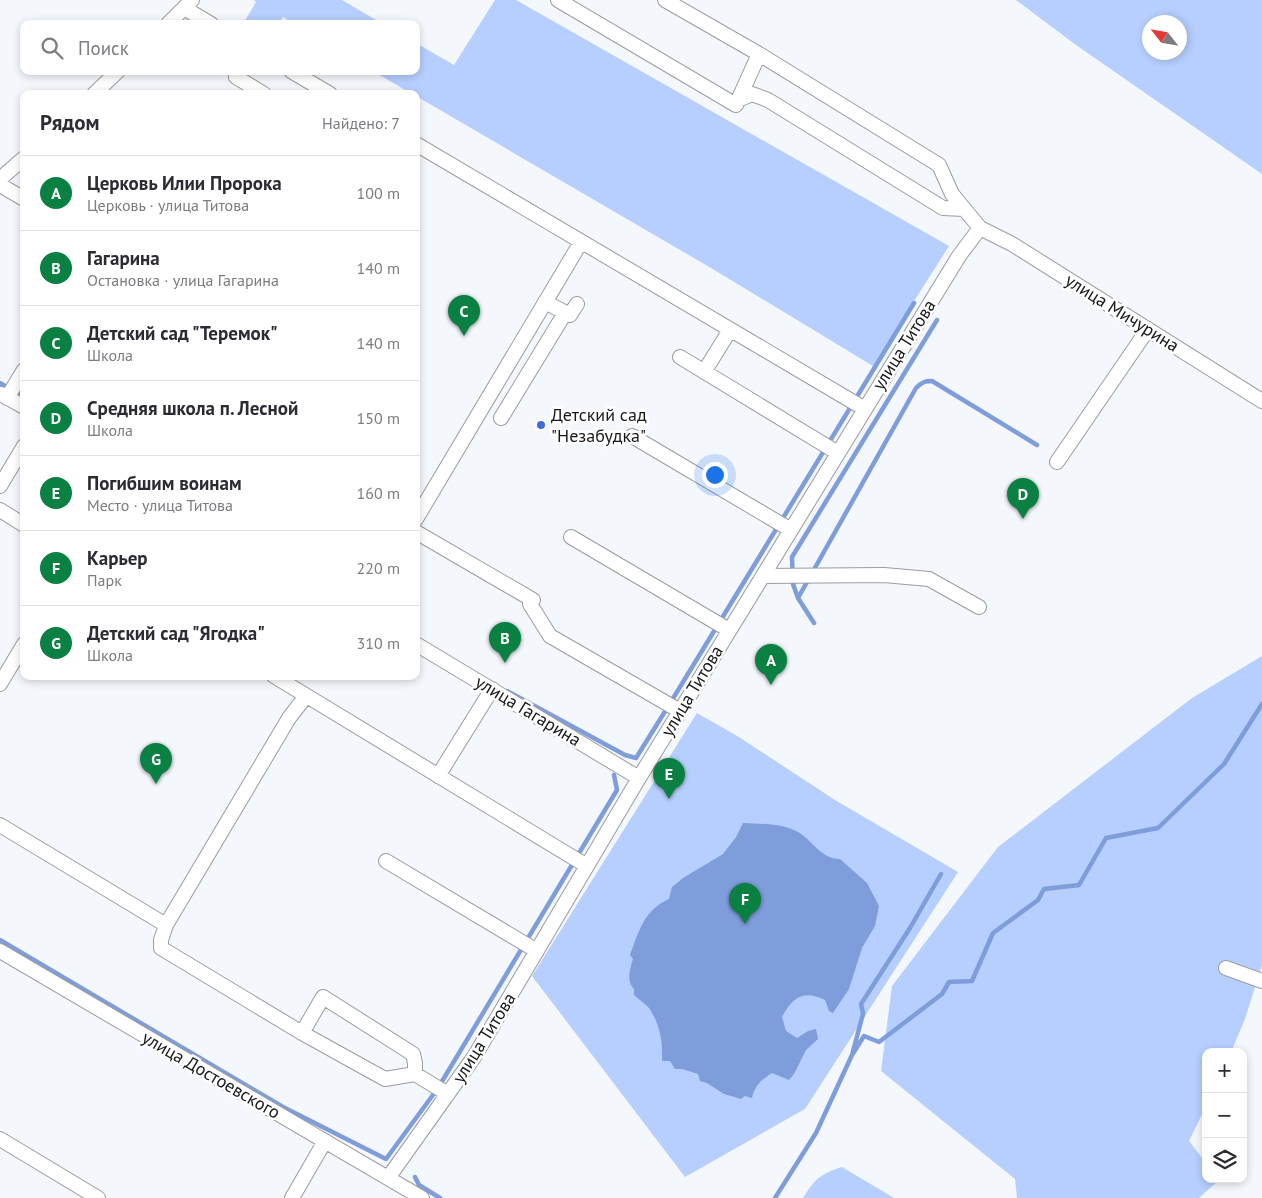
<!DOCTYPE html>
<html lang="ru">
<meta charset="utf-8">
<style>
body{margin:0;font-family:"PT Sans",sans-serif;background:#f7f7f7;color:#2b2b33}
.controls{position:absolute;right:15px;bottom:15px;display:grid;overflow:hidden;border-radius:10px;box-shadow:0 2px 8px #0003}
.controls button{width:45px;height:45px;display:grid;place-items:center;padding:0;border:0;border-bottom:1px solid #e1e1e2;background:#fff;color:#2b2b33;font:25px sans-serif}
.compass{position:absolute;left:1142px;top:15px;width:45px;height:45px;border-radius:50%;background:#fff;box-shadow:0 2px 8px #0003;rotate:301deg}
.you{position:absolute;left:714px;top:474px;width:18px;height:18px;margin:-12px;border:4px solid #fff;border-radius:50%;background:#1a73e8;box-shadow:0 0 0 8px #1a73e833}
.badge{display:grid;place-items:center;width:32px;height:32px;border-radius:50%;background:#0b8043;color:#fff;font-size:16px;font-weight:700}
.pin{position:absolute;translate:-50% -41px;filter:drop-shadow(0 1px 2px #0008)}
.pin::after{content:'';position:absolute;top:26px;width:18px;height:15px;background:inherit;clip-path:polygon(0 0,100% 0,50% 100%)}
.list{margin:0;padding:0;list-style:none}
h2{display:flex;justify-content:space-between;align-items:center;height:65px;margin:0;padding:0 20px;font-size:21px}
h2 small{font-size:16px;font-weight:400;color:#7c7c81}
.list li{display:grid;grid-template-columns:32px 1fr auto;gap:15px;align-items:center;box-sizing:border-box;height:75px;padding:0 20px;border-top:1px solid #e1e1e2}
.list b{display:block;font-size:19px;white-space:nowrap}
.list p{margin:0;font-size:16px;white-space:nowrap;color:#7c7c81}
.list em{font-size:16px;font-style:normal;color:#7c7c81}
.icon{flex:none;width:28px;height:28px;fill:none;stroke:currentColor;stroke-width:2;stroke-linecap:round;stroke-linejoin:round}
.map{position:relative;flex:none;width:1262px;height:1198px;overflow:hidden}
.search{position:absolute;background:#fff;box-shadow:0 2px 8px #0003;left:20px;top:20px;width:400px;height:55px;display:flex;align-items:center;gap:12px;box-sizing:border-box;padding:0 18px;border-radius:10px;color:#7c7c81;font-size:19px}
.panel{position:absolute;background:#fff;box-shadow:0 2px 8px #0003;left:20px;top:90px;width:400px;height:590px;border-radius:10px}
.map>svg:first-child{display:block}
.green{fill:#b7cffe;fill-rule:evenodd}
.water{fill:#7f9ddb}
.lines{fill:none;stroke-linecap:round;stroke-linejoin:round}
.stream{stroke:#7f9ddb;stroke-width:4.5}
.minor-casing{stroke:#9a9ca1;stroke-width:16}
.minor{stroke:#fff;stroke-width:14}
.poi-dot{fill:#3d6ede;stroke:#fff;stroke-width:2}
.labels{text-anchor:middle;stroke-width:5;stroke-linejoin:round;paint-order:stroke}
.street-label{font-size:18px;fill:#17181a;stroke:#fff}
.poi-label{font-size:18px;fill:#17181a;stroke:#fff;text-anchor:start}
</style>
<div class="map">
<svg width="1262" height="1198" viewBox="0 0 1262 1198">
<rect width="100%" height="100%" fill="#f4f7fc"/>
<!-- green -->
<path class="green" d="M254,0H342L383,24H294L283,17L279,24H243L256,2Z
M495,0H516L949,246L873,366L711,268L416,96V94H412L373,71H416V43L454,65Z
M1016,0H1262V174L1076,45ZM1150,22H1180V52H1150Z
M1262,656V965L1245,1019L1231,1052H1206V1106L1189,1141L1206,1163V1179L1219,1180L1199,1198H1017L1015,1179L881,1071L892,986L998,847L1192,698Z
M697,713L739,737L835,800L958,872L805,1109L685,1177L532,976Z
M842,1167L894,1198H803C815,1179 820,1174 842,1167Z"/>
<!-- water -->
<path class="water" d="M743,823C761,824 782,823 798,832C813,841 821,859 840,859L867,883L879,906L875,926L862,948L849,989L833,1013L829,1011L825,1000C803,989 792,998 782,1017L786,1031L797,1038L808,1031L816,1029L818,1039L806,1050L794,1074L789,1080L772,1073C761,1080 755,1085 752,1098L745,1096L741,1099L724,1094L707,1083L700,1081L698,1074L682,1069H675L670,1061H662C663,1042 660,1024 649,1008C645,1003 638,999 634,995V989C626,982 630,968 633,959L630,955C639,931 644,910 669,899L672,887L683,878L723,854L736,837Z"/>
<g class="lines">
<!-- stream -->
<path class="stream" d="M0,383L24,398
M798,598L916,388C922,382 925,381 932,381L1037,445
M814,623L798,598L793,584L792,557L937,320
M507,691L625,755L636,758L669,705L914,303
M0,940L283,1107L386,1159L438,1088L617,790L614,775
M852,1055L864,1036L879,1042L942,994L949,982L972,981L993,933L1038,900L1044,889L1079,885L1106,838L1158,828L1224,764L1262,704
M415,1177L419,1185L440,1198
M775,1198L816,1133L852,1055L863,1014L861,1004L910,928L941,874"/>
<defs>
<path id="minor" d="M558,0L736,105L759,54
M665,0L759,54L939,165L952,194L980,228L1012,244L1262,401
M184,8L211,24
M168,24L192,0
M237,71L236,77L264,94
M291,71L330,94
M94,94L118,71
M738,100L752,94L768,100L943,208L964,209
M416,144L865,409
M0,179L24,158
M0,185L24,199
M545,302L570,315L577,304
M680,357L838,453
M704,372L730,330
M1,394L24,407
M7,398L24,370
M501,418L565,313
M632,436L791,530
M1057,462L1148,329
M0,486L24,446
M0,510L24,525
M416,519L581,242
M416,532L533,600
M571,537L729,630
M763,576L884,575L929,579L979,607
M530,604L550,636L680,711
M416,644L639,778
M274,676L587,866
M0,684L24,644
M438,776L492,689
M0,825L166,925L289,718L306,696
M386,861L537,951
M166,925L161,940V948L302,1033L385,1079L415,1074L448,1094
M0,951L422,1198
M1226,968L1262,981
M302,1033L323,997L413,1054L415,1063V1074
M0,1139L98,1198
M388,1178L474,1057L639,778L959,256L980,228
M292,1198L325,1141"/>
</defs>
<!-- minor casing -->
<use href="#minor" class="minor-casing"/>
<!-- minor -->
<use href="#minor" class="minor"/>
</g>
<!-- markers -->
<circle class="poi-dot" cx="541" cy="425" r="5"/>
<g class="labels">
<!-- street labels -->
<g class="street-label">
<text transform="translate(1122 313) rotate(32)" y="6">улица Мичурина</text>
<text transform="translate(904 345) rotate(-58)" y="6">улица Титова</text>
<text transform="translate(692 691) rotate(-59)" y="6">улица Титова</text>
<text transform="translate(528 711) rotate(31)" y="6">улица Гагарина</text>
<text transform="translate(484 1038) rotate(-58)" y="6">улица Титова</text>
<text transform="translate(211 1075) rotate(30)" y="6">улица Достоевского</text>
</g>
<!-- poi labels -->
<g class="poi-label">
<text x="551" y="421">Детский сад<tspan x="551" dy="21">"Незабудка"</tspan></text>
</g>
</g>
</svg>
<div class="controls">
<button>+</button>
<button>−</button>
<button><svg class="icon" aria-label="layers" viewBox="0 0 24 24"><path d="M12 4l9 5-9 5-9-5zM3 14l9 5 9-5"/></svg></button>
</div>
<svg class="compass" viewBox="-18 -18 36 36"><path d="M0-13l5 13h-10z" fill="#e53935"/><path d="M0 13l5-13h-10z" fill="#7c7c81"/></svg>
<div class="you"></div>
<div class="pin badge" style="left:771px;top:685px">A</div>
<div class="pin badge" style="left:505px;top:663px">B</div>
<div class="pin badge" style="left:464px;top:336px">C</div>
<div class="pin badge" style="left:1023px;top:519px">D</div>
<div class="pin badge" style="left:669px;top:799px">E</div>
<div class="pin badge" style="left:745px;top:924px">F</div>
<div class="pin badge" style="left:156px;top:784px">G</div>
<div class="search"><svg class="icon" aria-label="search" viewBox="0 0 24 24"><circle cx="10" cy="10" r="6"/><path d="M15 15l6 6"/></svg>Поиск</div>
<section class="panel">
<h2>Рядом<small>Найдено: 7</small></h2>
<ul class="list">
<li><span class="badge">A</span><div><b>Церковь Илии Пророка</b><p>Церковь · улица Титова</p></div><em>100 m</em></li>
<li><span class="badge">B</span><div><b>Гагарина</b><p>Остановка · улица Гагарина</p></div><em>140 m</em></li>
<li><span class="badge">C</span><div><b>Детский сад &quot;Теремок&quot;</b><p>Школа</p></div><em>140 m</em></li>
<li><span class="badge">D</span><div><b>Средняя школа п. Лесной</b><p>Школа</p></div><em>150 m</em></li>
<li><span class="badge">E</span><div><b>Погибшим воинам</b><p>Место · улица Титова</p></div><em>160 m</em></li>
<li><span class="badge">F</span><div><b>Карьер</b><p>Парк</p></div><em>220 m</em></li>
<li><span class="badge">G</span><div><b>Детский сад &quot;Ягодка&quot;</b><p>Школа</p></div><em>310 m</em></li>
</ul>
</section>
</div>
